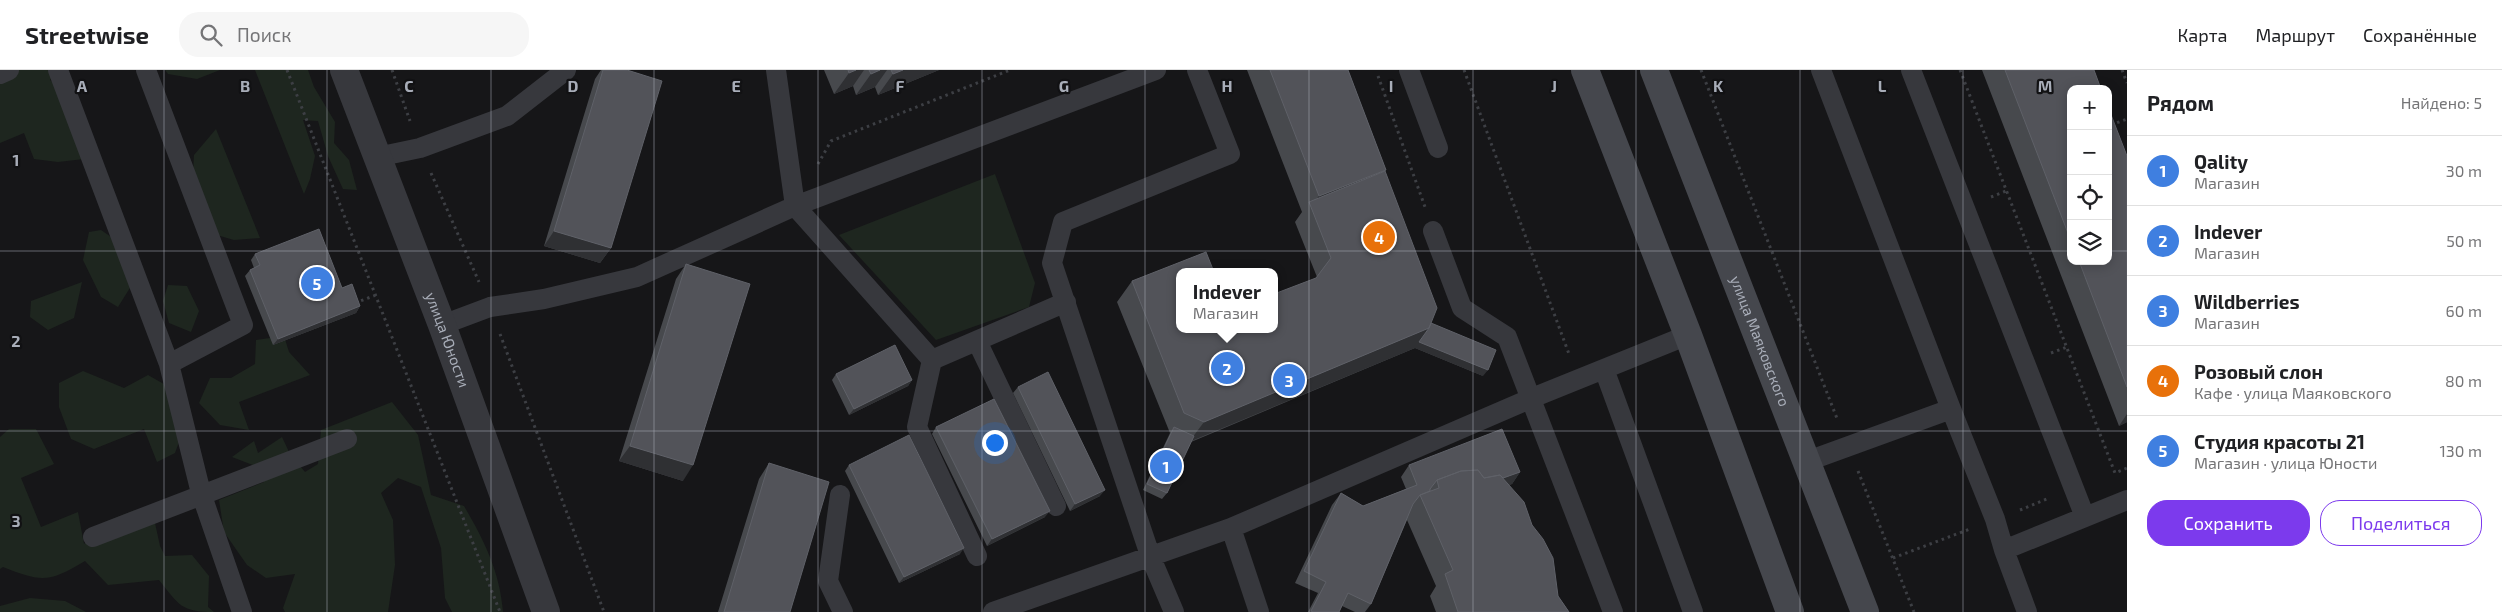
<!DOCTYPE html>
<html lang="ru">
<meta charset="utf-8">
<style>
body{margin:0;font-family:"Exo 2",sans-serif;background:#f6f6f6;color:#202124}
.controls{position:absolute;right:15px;top:15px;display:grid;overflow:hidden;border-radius:10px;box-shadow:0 2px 12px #0003}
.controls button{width:45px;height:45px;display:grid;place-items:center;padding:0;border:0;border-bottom:1px solid #e0e0e0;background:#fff;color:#202124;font:25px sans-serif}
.you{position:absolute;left:994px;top:372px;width:18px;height:18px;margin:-12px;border:4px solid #fff;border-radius:50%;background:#1a73e8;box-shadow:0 0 0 8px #1a73e833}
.badge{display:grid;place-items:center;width:32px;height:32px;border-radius:50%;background:#7c3aed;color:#fff;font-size:16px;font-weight:700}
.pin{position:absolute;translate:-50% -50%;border:2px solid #fff;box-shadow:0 1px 5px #0006}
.popup{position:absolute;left:1176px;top:198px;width:102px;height:65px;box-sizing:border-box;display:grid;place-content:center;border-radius:10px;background:#fff;filter:drop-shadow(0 1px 4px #0005);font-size:16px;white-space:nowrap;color:#757577}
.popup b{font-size:19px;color:#202124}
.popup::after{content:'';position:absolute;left:50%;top:100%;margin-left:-10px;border:10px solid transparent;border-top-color:#fff}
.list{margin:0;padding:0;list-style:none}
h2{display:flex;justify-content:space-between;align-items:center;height:65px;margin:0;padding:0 20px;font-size:21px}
h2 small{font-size:16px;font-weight:400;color:#757577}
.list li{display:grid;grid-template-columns:32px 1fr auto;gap:15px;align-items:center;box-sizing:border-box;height:70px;padding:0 20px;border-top:1px solid #e0e0e0}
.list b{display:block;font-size:19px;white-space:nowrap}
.list p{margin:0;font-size:16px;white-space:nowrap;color:#757577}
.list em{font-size:16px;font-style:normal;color:#757577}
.actions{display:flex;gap:10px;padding:15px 20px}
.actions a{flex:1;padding:11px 0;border:1px solid #7c3aed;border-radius:20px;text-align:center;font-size:18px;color:#7c3aed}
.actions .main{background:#7c3aed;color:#fff}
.icon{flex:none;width:28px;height:28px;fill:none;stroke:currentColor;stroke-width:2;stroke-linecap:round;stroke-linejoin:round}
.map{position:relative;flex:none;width:2127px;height:542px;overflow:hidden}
header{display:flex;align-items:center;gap:30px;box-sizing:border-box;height:70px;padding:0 25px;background:#fff;border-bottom:1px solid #e0e0e0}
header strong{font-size:24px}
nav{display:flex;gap:28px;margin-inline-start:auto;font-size:18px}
.search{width:350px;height:45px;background:#f6f6f6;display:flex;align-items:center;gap:12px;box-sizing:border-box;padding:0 18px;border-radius:20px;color:#757577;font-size:19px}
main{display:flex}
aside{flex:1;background:#fff}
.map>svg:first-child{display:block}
.green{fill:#1e261f}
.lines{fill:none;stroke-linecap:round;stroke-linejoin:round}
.path{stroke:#3d3f44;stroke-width:3;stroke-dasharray:2.5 4;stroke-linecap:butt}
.service{stroke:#37383d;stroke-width:20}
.tertiary{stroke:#37383d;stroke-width:28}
.secondary{stroke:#45474d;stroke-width:28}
.wall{fill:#47494d}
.shaded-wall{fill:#2f3033}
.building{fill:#525359;stroke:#5f6168}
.grid{fill:none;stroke:#a8adb8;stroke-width:1;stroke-opacity:0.55}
.labels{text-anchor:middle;stroke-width:4.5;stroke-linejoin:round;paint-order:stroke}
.street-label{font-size:15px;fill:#a8adb8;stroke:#111113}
.grid-label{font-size:16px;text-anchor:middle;font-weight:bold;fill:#a8adb8;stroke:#111113;stroke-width:4.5;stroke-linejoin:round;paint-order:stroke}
</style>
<header>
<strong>Streetwise</strong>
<div class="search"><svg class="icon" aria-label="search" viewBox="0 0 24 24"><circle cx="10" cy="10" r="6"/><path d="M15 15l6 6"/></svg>Поиск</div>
<nav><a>Карта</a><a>Маршрут</a><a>Сохранённые</a></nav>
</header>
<main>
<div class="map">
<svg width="2127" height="542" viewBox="0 0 2127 542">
<rect width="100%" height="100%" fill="#161618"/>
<!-- green -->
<path class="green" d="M0,0H57L50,10L75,31L84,89L58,92L34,89L24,63L0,73Z
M165,0H220L197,9L168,4Z
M255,0H308L314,17L335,52L334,73L349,90L357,120L343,119L328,86L318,51L303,50L315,86L310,109L304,124Z
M216,59L260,168L234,170L210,163L192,122L194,85Z
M995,104L1035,213L1029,237L936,270L839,165Z
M101,160L127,178L138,205L118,237L101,227L83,190L89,162Z
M82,212L74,248L48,260L30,247L31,231Z
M168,215L187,216L199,241L191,262L169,253L163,231Z
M284,266L289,282L310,305L239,332L249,360L220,355L199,333L210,308H231L255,294L256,270Z
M83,301L124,318L148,305L169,317L186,353L175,383L157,392L144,359L94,379L71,369L59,337V313Z
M392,332L418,365L431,425L464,436C484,470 500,502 503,542H452L445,528L441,478L421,417L398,408L381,423L393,450L395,495L388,542H285L283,538L295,504L266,508L247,495L224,462L219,430L264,412L258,397L232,387L254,371L258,383L282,367L290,384L305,402L318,394L321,360Z
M9,359H36L54,394L21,408L41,457L78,442L84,474L105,452L135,440L155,453L160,476L165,486L192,485L209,506L208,537L214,542C181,542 179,535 159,510L108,515L85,491C49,513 41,512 3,497L0,499V367Z
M30,528L65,531L86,542H0V536Z"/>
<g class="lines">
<!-- path -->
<path class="path" d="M287,0L500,542
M392,0L410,51
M1464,0L1569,284
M1701,0L1838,351
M1960,0L2115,403L2127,398
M2122,0L2127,13
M1378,6L1425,137
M2111,55L2127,49
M818,94L831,71L1010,0
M431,103L479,212
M1991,127L2006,121
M355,233L376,225
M500,264L604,542
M2051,283L2067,277
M1858,401L1914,542
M2020,440L2049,428
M1893,488L1970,459"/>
<!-- service -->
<path class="service" d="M58,0L169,294L201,423L242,542
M146,0L243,255L169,294
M776,0L795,136L932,290L1066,232
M1409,0L1438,78
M1821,0L1951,339
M1911,0L2085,447
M0,4L9,0
M377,87L420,78L507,46L566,0
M1433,161L1462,238L1507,267L1613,542
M442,255L490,237L544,229L637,207L795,136L1156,0
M977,271L1056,436
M932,290L917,357L977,486
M1604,299L1693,542
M1808,391L1951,339L1995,449L2004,480L2127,430
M840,425L828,511L843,542
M1231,458L1259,542
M93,467L347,369
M2004,480L2027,542
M993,542L1231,458L1532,328L1688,265
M1174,542L1151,488L1052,193L1063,152L1230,84L1197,0"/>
<!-- tertiary -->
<path class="tertiary" id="s1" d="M344,0L442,255L546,542"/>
<!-- secondary -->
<g class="secondary">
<path d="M1585,0L1688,265L1790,542"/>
<path id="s2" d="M1654,0L1865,542"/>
</g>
</g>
<!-- wall -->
<path class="wall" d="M601,0H627L611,178L600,193L544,176L595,9Z
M824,0H939L878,25L875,17L856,25L853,16L834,24Z
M1247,0H1348L1386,100L1385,101L1431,253L1483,306L1415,278L1191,372L1167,423L1162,429L1143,420L1170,363L1117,232L1132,211L1180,202L1274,259L1317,207L1295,152L1302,142Z
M1982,0H2094L2071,19V191H2108L2127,86V352L2119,356Z
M255,184L342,218L360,236L356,243L273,275L245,206L250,200L254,198L251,190Z
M686,194L683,411L619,391L676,209Z
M836,304L912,310L908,316L849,345L832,310Z
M1018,317L1100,426L1070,441L1013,323Z
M936,357L1045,447L987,476L932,364Z
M769,393L790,542H718L759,409Z
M849,395L960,484L899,513L845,401Z
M1409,395L1520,402L1512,414L1509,415L1532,455L1558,526L1569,542H1436L1430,526L1436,516L1407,450L1371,534L1365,542H1355L1342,536L1339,542H1308L1318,523L1295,513L1332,435L1341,423L1363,436L1406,419L1401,407Z"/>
<!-- shaded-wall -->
<path class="shaded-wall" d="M856,0H864L853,16L834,24L849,3Z
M880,0H887L875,17L856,25L871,4Z
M903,0H939L878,25L893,4Z
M1386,100L1371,121L1311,136L1319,126Z
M554,161L611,178L600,193L544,176Z
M360,236L356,243L273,275L278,269Z
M1429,258L1488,300L1483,306L1415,278L1189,372L1204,352Z
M912,310L908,316L849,345L854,339Z
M2127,344V352L2119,356Z
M630,376L693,395L683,411L619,391Z
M1520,402L1512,414L1469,429L1478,418Z
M1105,420L1100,426L1070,441L1075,434Z
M1050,441L1045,447L987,476L992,469Z
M964,478L960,484L899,513L904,507Z"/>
<!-- building -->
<path class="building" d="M603,0H627L662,11L611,178L554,161Z
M848,0H856L849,3Z
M869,0H880L871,4Z
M891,0H903L893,4Z
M1270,0H1348L1386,100L1319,126Z
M2005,0H2094L2101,19H2071V171Z
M2108,37L2127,86V317L2079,191H2108Z
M1385,101L1437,238L1429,258L1204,352L1184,343L1132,211L1206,182L1214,202H1180V259H1274V224L1316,208L1331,188L1309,132Z
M319,159L342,218L352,214L360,236L278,269L250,200L260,195L255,184Z
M686,194L750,214L693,395L630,376Z
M1431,253L1496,280L1488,300L1419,272L1429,258Z
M895,275L912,310L854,339L836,304Z
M1048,302L1105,420L1075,434L1018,317Z
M994,329L1050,441L992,469L936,357Z
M1174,357L1194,366L1167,423L1147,414Z
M1502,359L1520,402L1503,408L1500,405L1484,408L1478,400L1461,401L1437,410L1430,419V421L1420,425L1413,434L1371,534L1348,523L1339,542H1313L1311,541L1326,512L1304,501L1341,423L1363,436L1417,415L1409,395Z
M909,365L964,478L904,507L849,395Z
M769,393L829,412L790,542H724Z
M1478,400L1484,408L1500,405L1524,432L1532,455L1543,469L1553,488L1558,526L1569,542H1458L1445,504L1453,500L1420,425L1439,418L1437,410L1461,401Z"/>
<!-- grid -->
<path class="grid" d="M164,0V542M327,0V542M491,0V542M654,0V542M818,0V542M982,0V542M1145,0V542M1309,0V542M1473,0V542M1636,0V542M1800,0V542M1963,0V542M0,181H2071M2108,181H2127M0,361H2127"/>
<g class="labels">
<!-- street labels -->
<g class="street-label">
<text dy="5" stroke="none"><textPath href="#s1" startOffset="289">улица Юности</textPath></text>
<text dy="5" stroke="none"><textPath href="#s2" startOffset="291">улица Маяковского</textPath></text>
</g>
</g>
<g class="grid-label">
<text x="82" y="22">A</text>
<text x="245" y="22">B</text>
<text x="409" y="22">C</text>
<text x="573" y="22">D</text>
<text x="736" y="22">E</text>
<text x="900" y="22">F</text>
<text x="1064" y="22">G</text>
<text x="1227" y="22">H</text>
<text x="1391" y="22">I</text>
<text x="1554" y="22">J</text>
<text x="1718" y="22">K</text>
<text x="1882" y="22">L</text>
<text x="2045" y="22">M</text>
<text x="16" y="96">1</text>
<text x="16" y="277">2</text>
<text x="16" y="457">3</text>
</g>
</svg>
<div class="controls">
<button>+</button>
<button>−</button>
<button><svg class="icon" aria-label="locate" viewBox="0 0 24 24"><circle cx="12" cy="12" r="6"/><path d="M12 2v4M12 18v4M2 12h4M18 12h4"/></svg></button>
<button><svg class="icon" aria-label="layers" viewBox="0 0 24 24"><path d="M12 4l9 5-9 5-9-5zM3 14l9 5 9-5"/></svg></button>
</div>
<div class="you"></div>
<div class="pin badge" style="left:1166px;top:396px;background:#3f7fe0">1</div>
<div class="pin badge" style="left:1227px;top:298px;background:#3f7fe0">2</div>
<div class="popup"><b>Indever</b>Магазин</div>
<div class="pin badge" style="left:1289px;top:310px;background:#3f7fe0">3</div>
<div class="pin badge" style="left:1379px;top:167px;background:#e8710a">4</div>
<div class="pin badge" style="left:317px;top:213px;background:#3f7fe0">5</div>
</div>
<aside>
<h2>Рядом<small>Найдено: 5</small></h2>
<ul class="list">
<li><span class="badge" style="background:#3f7fe0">1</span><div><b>Qality</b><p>Магазин</p></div><em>30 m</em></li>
<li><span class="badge" style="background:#3f7fe0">2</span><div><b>Indever</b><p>Магазин</p></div><em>50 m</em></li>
<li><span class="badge" style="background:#3f7fe0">3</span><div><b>Wildberries</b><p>Магазин</p></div><em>60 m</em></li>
<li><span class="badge" style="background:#e8710a">4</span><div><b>Розовый слон</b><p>Кафе · улица Маяковского</p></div><em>80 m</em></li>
<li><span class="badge" style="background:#3f7fe0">5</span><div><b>Студия красоты 21</b><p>Магазин · улица Юности</p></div><em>130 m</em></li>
</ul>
<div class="actions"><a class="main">Сохранить</a><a>Поделиться</a></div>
</aside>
</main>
